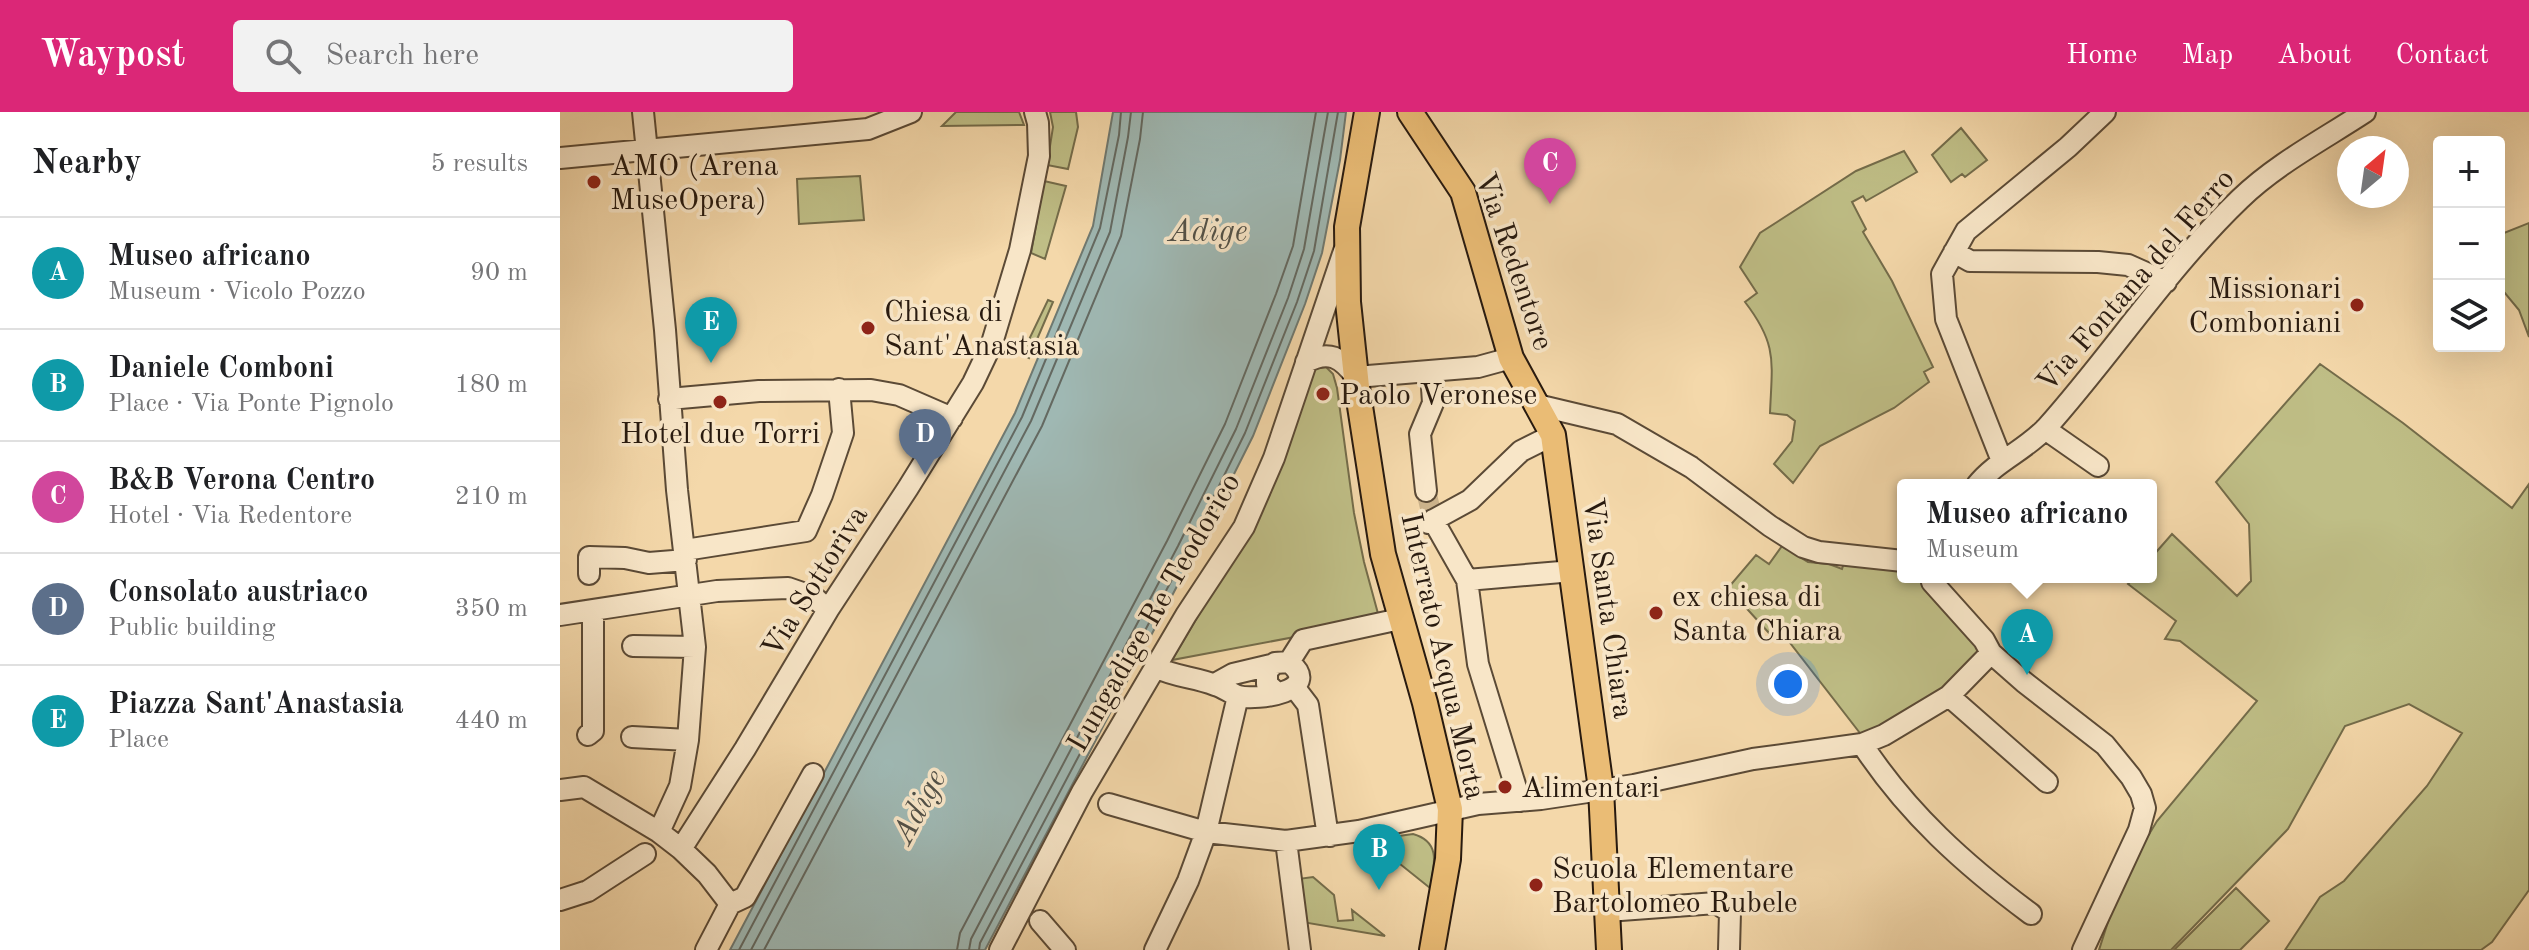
<!DOCTYPE html>
<meta charset="utf-8">
<style>
body{margin:0;font-family:"Old Standard TT",serif;background:#f2f2f2;color:#202124}
.controls{position:absolute;right:24px;top:24px;display:grid;overflow:hidden;border-radius:8px;box-shadow:0 8px 32px #0002}
.controls button{width:72px;height:72px;display:grid;place-items:center;padding:0;border:0;border-bottom:2px solid #e0e0e0;background:#fff;color:#202124;font:40px sans-serif}
.compass{position:absolute;left:1777px;top:24px;width:72px;height:72px;border-radius:50%;background:#fff;box-shadow:0 8px 32px #0002;rotate:29deg}
.you{position:absolute;left:1228px;top:572px;width:28px;height:28px;margin:-20px;border:6px solid #fff;border-radius:50%;background:#1a73e8;box-shadow:0 0 0 12px #1a73e833}
.badge{display:grid;place-items:center;width:52px;height:52px;border-radius:50%;background:#db2777;color:#fff;font-size:26px;font-weight:700}
.pin{position:absolute;translate:-50% -66px;filter:drop-shadow(0 2px 4px #0008)}
.pin::after{content:'';position:absolute;top:42px;width:28px;height:24px;background:inherit;clip-path:polygon(0 0,100% 0,50% 100%)}
.popup{position:absolute;left:1337px;top:367px;width:260px;height:104px;box-sizing:border-box;display:grid;place-content:center;border-radius:8px;background:#fff;filter:drop-shadow(0 2px 6px #0005);font-size:26px;white-space:nowrap;color:#757577}
.popup b{font-size:30px;color:#202124}
.popup::after{content:'';position:absolute;left:50%;top:100%;margin-left:-16px;border:16px solid transparent;border-top-color:#fff}
.list{margin:0;padding:0;list-style:none}
h2{display:flex;justify-content:space-between;align-items:center;height:104px;margin:0;padding:0 32px;font-size:34px}
h2 small{font-size:26px;font-weight:400;color:#757577}
.list li{display:grid;grid-template-columns:52px 1fr auto;gap:24px;align-items:center;box-sizing:border-box;height:112px;padding:0 32px;border-top:2px solid #e0e0e0}
.list b{display:block;font-size:30px;white-space:nowrap}
.list p{margin:0;font-size:26px;white-space:nowrap;color:#757577}
.list em{font-size:26px;font-style:normal;color:#757577}
.icon{flex:none;width:44px;height:44px;fill:none;stroke:currentColor;stroke-width:2;stroke-linecap:round;stroke-linejoin:round}
.map{position:relative;flex:none;width:1969px;height:838px;overflow:hidden}
header{display:flex;align-items:center;gap:48px;box-sizing:border-box;height:112px;padding:0 40px;background:#db2777;color:#fff}
header strong{font-size:38px}
nav{display:flex;gap:44px;margin-inline-start:auto;font-size:28px}
.search{width:560px;height:72px;background:#f2f2f2;display:flex;align-items:center;gap:20px;box-sizing:border-box;padding:0 28px;border-radius:8px;color:#757577;font-size:30px}
main{display:flex}
aside{flex:1;background:#fff}
.map>svg:first-child{display:block}
.green{fill:#bfbe86;stroke:#746c4a;stroke-width:2}
.water{fill:#9fb8b3;stroke:#6f7971;stroke-width:2}
.lines{fill:none;stroke-linecap:round;stroke-linejoin:round}
.shore{stroke:#646961;stroke-width:2}
.minor-tunnel{stroke:#cbb28b;stroke-width:20;stroke-dasharray:20 10;stroke-linecap:butt}
.minor-casing{stroke:#5b4a36;stroke-width:24}
.major-casing{stroke:#281a0f;stroke-width:28}
.minor{stroke:#f8e6c8;stroke-width:20}
.major{stroke:#eabc75;stroke-width:24}
.poi-dot{fill:#8f2418;stroke:#f8e6c8;stroke-width:3}
.labels{text-anchor:middle;stroke-width:7;stroke-linejoin:round;paint-order:stroke}
.poi-label{font-size:30px;fill:#281a0f;stroke:#f8e6c8;text-anchor:start}
.street-label{font-size:30px;fill:#281a0f;stroke:#f8e6c8}
.water-label{font-size:32px;font-style:italic;fill:#525148;stroke:#f8e6c8}
</style>
<header>
<strong>Waypost</strong>
<div class="search"><svg class="icon" aria-label="search" viewBox="0 0 24 24"><circle cx="10" cy="10" r="6"/><path d="M15 15l6 6"/></svg>Search here</div>
<nav><a>Home</a><a>Map</a><a>About</a><a>Contact</a></nav>
</header>
<main>
<aside>
<h2>Nearby<small>5 results</small></h2>
<ul class="list">
<li><span class="badge" style="background:#0f9aa8">A</span><div><b>Museo africano</b><p>Museum · Vicolo Pozzo</p></div><em>90 m</em></li>
<li><span class="badge" style="background:#0f9aa8">B</span><div><b>Daniele Comboni</b><p>Place · Via Ponte Pignolo</p></div><em>180 m</em></li>
<li><span class="badge" style="background:#d1479c">C</span><div><b>B&amp;B Verona Centro</b><p>Hotel · Via Redentore</p></div><em>210 m</em></li>
<li><span class="badge" style="background:#5c6f8a">D</span><div><b>Consolato austriaco</b><p>Public building</p></div><em>350 m</em></li>
<li><span class="badge" style="background:#0f9aa8">E</span><div><b>Piazza Sant'Anastasia</b><p>Place</p></div><em>440 m</em></li>
</ul>
</aside>
<div class="map">
<svg width="1969" height="838" viewBox="0 0 1969 838">
<rect width="100%" height="100%" fill="#f4d8aa"/>
<filter id="stains"><feTurbulence type="fractalNoise" baseFrequency=".0025" numOctaves="4"/><feColorMatrix values="0 0 0 0 .2 0 0 0 0 .09 0 0 0 0 .02 0 0 0 .5 -.17"/></filter>
<radialGradient id="worn" r=".72"><stop offset=".6" stop-color="#630" stop-opacity="0"/><stop offset="1" stop-color="#630" stop-opacity=".3"/></radialGradient>
<!-- green -->
<path class="green" d="M396,0H459L464,13L382,14Z
M490,0H516L518,15L508,57L487,53L493,15Z
M1401,16L1427,48L1405,65L1402,62L1391,70L1372,43Z
M1344,39L1357,60L1306,89L1303,84L1292,90L1306,117L1303,120L1332,169L1373,255L1364,260L1369,270L1334,296L1260,334L1233,371L1214,352L1232,329L1235,309L1227,303L1210,301C1212,250 1218,233 1185,190L1197,181L1180,155L1200,121L1296,59Z
M300,64L304,108L239,112L237,67Z
M484,69L506,74L485,147L471,141Z
M1969,111V225L1959,198L1939,174V123Z
M488,188L493,190L469,246L462,242Z
M1760,252L1843,311L1952,396L1969,372V778L1932,830L1921,838H1725L1760,785L1784,769L1867,674L1902,621L1849,592L1785,614L1728,717L1611,838H1539L1561,769L1597,709L1697,589L1620,529L1605,527L1616,509L1568,472L1575,465H1591V446L1612,422L1677,484L1691,469L1689,412L1656,370Z
M766,255L773,262L777,276L794,401L804,450L820,509L612,548L696,406L754,257Z
M1222,434L1248,450L1269,452L1282,457L1284,451L1343,458V465H1358L1377,483L1422,541L1380,582L1303,625L1217,514L1209,521L1168,476L1196,443L1209,452Z
M853,722C882,730 874,754 870,776L810,728Z
M753,765L774,783L778,809L793,808L792,798L825,824L742,810L738,767Z
M1676,776L1709,809L1680,838H1614Z"/>
<!-- water -->
<path class="water" d="M553,0H786L780,48L762,141L745,192L693,324L634,442L425,838H170L455,301L533,114Z"/>
<g class="lines">
<!-- shore -->
<path class="shore" d="M179,838L462,305L540,116L559,23L561,0
M191,838L471,309L550,120L568,25L571,0
M204,838L482,314L561,124L580,27L583,0
M397,838L400,821L607,429L665,312L716,182L733,134L756,0
M409,838L411,827L618,434L676,317L728,186L744,137L768,0
M419,838L420,831L627,439L685,321L737,190L754,139L778,0"/>
<!-- minor-tunnel -->
<path class="minor-tunnel" d="M866,379L873,408"/>
<defs>
<path id="minor" d="M83,0L105,218L117,378L135,535L128,628L120,674L99,720
M0,46L308,17L351,0
M1394,140L1410,149L1538,150L1568,153L1606,170
M746,250C769,238 781,245 796,265L918,255L951,246
M109,287L199,279L311,278L339,283L392,306
M977,293L1057,312L1131,355L1210,414L1243,435L1259,440L1343,449
M1485,317L1538,354
M1442,349L1386,207L1382,162L1406,119L1508,35L1545,0
M1417,373C1436,349 1466,338 1487,315C1553,241 1608,156 1680,87C1716,52 1764,27 1805,0
M866,379L860,322L873,291L871,260
M873,408L907,468L918,552L960,689
M868,411L910,388L961,339L993,323
M125,438L246,419L262,383L283,321L279,277
M29,462V445L65,446L89,451L126,448
M907,468L1013,459
M0,503L157,479L228,476L254,485L268,498
M73,534L135,535
M1431,541L1464,570L1545,633L1571,665L1581,682L1585,696L1579,718L1523,838
M729,550L743,528L840,507
M595,555C615,565 635,565 655,573C663,575 670,581 678,584C697,589 765,579 729,550L715,551L707,559V572L717,581
M655,572L673,562L711,553
M735,576L748,593L767,718L770,724
M1389,584L1487,670
M28,623L33,619V499
M72,625L128,628
M1302,632C1347,701 1405,753 1471,802
M0,678L24,675L99,720L121,737L147,762L170,792
M549,692L646,720L726,729L799,719L918,692L981,687L1074,673L1193,647L1302,632L1324,623L1389,584L1431,541L1424,528L1372,470L1371,465
M726,729L740,838
M121,737L185,637L268,498L348,376L413,271L432,231L460,138L479,44L478,11L475,0
M0,788L28,779L85,742
M170,792L185,785L253,662
M1047,799L1156,791L1170,800L1169,838
M480,809L505,838
M146,838L170,792
M440,838L522,680L626,503L684,415L714,346L784,139
M595,838L628,769L646,720L678,584"/>
<path id="major" d="M807,0L787,115L788,190L797,275L823,442L865,591L890,697L888,747L872,838
M850,0L903,80L951,246L993,323L1041,677L1049,838"/>
</defs>
<!-- minor casing -->
<use href="#minor" class="minor-casing"/>
<!-- major casing -->
<use href="#major" class="major-casing"/>
<!-- minor -->
<use href="#minor" class="minor"/>
<!-- major -->
<use href="#major" class="major"/>
</g>
<!-- markers -->
<g class="poi-dot">
<circle cx="34" cy="70" r="8"/>
<circle cx="1797" cy="193" r="8"/>
<circle cx="308" cy="216" r="8"/>
<circle cx="763" cy="282" r="8"/>
<circle cx="160" cy="290" r="8"/>
<circle cx="1096" cy="501" r="8"/>
<circle cx="945" cy="675" r="8"/>
<circle cx="976" cy="773" r="8"/>
</g>
<g class="labels">
<!-- poi labels -->
<g class="poi-label">
<text x="50" y="63">AMO (Arena<tspan x="50" dy="34">MuseOpera)</tspan></text>
<text x="1781" y="186" text-anchor="end">Missionari<tspan x="1781" dy="34">Comboniani</tspan></text>
<text x="324" y="209">Chiesa di<tspan x="324" dy="34">Sant'Anastasia</tspan></text>
<text x="779" y="292">Paolo Veronese</text>
<text x="160" y="331" text-anchor="middle">Hotel due Torri</text>
<text x="1112" y="494">ex chiesa di<tspan x="1112" dy="34">Santa Chiara</tspan></text>
<text x="961" y="685">Alimentari</text>
<text x="992" y="766">Scuola Elementare<tspan x="992" dy="34">Bartolomeo Rubele</tspan></text>
</g>
<!-- street labels -->
<g class="street-label">
<text transform="translate(955 149) rotate(71)" y="10">Via Redentore</text>
<text transform="translate(1575 168) rotate(-49)" y="10">Via Fontana del Ferro</text>
<text transform="translate(254 469) rotate(-58)" y="10">Via Sottoriva</text>
<text transform="translate(1049 496) rotate(82)" y="10">Via Santa Chiara</text>
<text transform="translate(593 500) rotate(-60)" y="10">Lungadige Re Teodorico</text>
<text transform="translate(884 544) rotate(77)" y="10">Interrato Acqua Morta</text>
</g>
<!-- water labels -->
<g class="water-label">
<text x="648" y="129">Adige</text>
<text transform="translate(358 694) rotate(-62)" y="11">Adige</text>
</g>
</g>
<rect width="100%" height="100%" filter="url(#stains)"/>
<rect width="100%" height="100%" fill="url(#worn)"/>
</svg>
<div class="controls">
<button>+</button>
<button>−</button>
<button><svg class="icon" aria-label="layers" viewBox="0 0 24 24"><path d="M12 4l9 5-9 5-9-5zM3 14l9 5 9-5"/></svg></button>
</div>
<svg class="compass" viewBox="-18 -18 36 36"><path d="M0-13l5 13h-10z" fill="#e53935"/><path d="M0 13l5-13h-10z" fill="#757577"/></svg>
<div class="you"></div>
<div class="pin badge" style="left:1467px;top:563px;background:#0f9aa8">A</div>
<div class="popup"><b>Museo africano</b>Museum</div>
<div class="pin badge" style="left:819px;top:778px;background:#0f9aa8">B</div>
<div class="pin badge" style="left:990px;top:92px;background:#d1479c">C</div>
<div class="pin badge" style="left:365px;top:363px;background:#5c6f8a">D</div>
<div class="pin badge" style="left:151px;top:251px;background:#0f9aa8">E</div>
</div>
</main>
